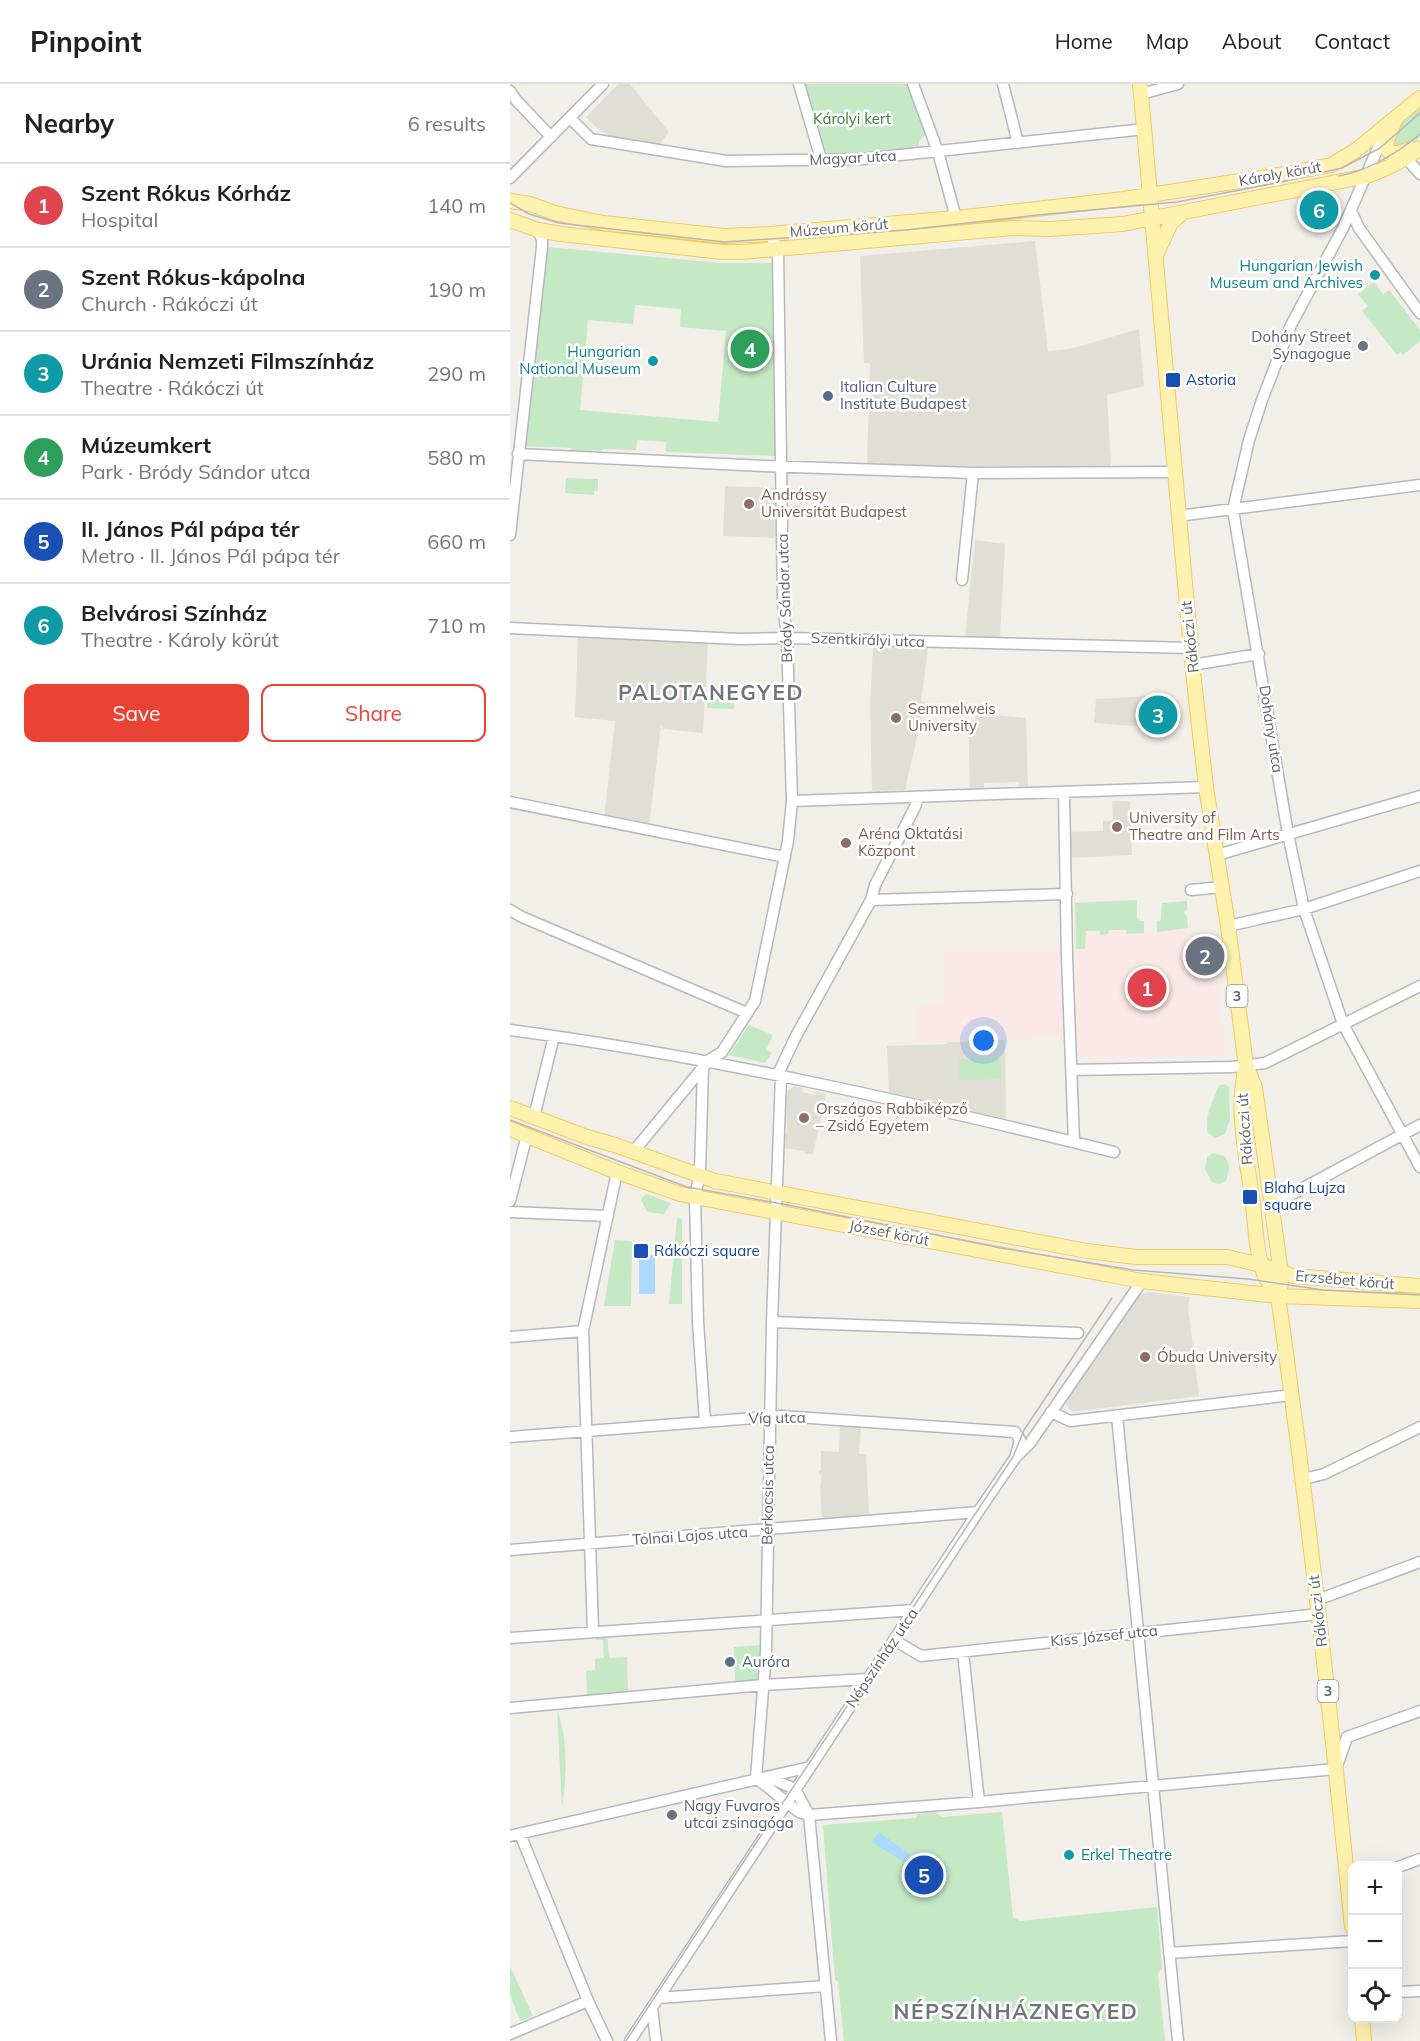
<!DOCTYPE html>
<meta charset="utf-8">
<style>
body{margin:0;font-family:Mulish,sans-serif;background:#f2f2f2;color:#222}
.controls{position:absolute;right:18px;bottom:18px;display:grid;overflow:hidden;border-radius:12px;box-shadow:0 6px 24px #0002}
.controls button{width:54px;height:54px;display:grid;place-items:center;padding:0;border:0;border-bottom:2px solid #e0e0e0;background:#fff;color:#222;font:30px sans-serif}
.you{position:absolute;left:474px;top:957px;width:21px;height:21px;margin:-15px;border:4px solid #fff;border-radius:50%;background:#1a73e8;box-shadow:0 0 0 9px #1a73e833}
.badge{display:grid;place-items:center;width:39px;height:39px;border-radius:50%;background:#ea4335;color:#fff;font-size:20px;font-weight:700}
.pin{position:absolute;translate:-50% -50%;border:3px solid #fff;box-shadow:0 2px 6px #0006}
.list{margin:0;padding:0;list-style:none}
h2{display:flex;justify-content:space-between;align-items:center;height:78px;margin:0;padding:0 24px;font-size:26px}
h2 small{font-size:20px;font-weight:400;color:#767676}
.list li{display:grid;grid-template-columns:39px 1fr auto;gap:18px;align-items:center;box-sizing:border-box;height:84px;padding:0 24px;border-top:2px solid #e0e0e0}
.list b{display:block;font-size:22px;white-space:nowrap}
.list p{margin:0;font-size:20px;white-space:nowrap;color:#767676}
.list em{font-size:20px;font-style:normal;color:#767676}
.actions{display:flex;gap:12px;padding:18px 24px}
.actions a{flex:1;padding:14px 0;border:2px solid #ea4335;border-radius:12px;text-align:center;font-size:21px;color:#ea4335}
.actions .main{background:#ea4335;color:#fff}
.icon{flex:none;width:33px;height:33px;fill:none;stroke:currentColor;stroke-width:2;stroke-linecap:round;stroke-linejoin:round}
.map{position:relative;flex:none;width:910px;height:1957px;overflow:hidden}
header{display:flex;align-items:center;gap:36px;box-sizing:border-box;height:84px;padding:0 30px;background:#fff;border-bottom:2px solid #e0e0e0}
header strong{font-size:28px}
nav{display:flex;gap:33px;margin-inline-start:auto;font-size:21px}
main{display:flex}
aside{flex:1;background:#fff}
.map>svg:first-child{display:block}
.education{fill:#e1ded6}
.medical{fill:#fce8e6}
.green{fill:#c5e8c5;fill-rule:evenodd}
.water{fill:#aadaff}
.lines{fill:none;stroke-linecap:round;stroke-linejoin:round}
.minor-casing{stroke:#b5b8bc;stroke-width:13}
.major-casing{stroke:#f2c960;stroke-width:16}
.minor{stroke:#fff;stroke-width:10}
.major{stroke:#fff2af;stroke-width:14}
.tram{stroke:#b6b7b8;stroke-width:1.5}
.culture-dot{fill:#0f9aa8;stroke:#fff;stroke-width:2}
.worship-dot{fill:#6b7280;stroke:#fff;stroke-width:2}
.transit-dot{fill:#1a4fb4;stroke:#fff;stroke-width:2}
.service-dot{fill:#5c6f8a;stroke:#fff;stroke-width:2}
.education-dot{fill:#8d6e63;stroke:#fff;stroke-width:2}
.labels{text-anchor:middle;stroke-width:5;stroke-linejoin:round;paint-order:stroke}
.shield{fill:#fff;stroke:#8f9295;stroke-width:1.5}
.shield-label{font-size:14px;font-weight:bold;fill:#5f6368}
.park-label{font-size:15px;fill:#348238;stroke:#fff}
.street-label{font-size:15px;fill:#5f6368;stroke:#fff}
.culture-label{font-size:15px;fill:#0d838f;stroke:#fff;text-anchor:end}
.worship-label{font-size:15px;fill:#5b616d;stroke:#fff;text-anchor:end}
.transit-label{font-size:15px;fill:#164399;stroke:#fff;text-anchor:start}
.service-label{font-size:15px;fill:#4e5e75;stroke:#fff;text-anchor:start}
.education-label{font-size:15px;fill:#785e54;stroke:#fff;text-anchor:start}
.district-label{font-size:21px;font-weight:bold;letter-spacing:1.5px;fill:#70757a;stroke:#fff}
</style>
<header>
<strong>Pinpoint</strong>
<nav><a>Home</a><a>Map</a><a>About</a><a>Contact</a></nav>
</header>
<main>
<aside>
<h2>Nearby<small>6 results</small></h2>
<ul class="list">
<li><span class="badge" style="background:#e0444e">1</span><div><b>Szent Rókus Kórház</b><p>Hospital</p></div><em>140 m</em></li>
<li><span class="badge" style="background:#6b7280">2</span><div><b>Szent Rókus-kápolna</b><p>Church · Rákóczi út</p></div><em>190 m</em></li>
<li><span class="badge" style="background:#0f9aa8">3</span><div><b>Uránia Nemzeti Filmszínház</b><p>Theatre · Rákóczi út</p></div><em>290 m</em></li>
<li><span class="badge" style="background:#2e9e5b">4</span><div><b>Múzeumkert</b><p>Park · Bródy Sándor utca</p></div><em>580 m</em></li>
<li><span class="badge" style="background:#1a4fb4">5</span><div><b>II. János Pál pápa tér</b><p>Metro · II. János Pál pápa tér</p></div><em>660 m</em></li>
<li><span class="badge" style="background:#0f9aa8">6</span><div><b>Belvárosi Színház</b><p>Theatre · Károly körút</p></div><em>710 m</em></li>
</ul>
<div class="actions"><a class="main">Save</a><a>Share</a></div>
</aside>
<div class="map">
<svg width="910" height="1957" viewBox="0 0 910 1957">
<rect width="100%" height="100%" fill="#f1efe8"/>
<!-- education -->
<path class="education" d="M108,0H120L159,48L148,62L108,56L89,46L76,33Z
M525,157L538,267L560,265L629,245L634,302L597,311L601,382H436L357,379L360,279H354L350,172Z
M215,402L264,404L265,454L213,452Z
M465,456L495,460L490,554L455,553Z
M68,553L198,558L193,649L153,645L151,641L139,743L94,734L105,637L65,633Z
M363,562L418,564L411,618H415L395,706L362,707L360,623Z
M657,611L659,645L584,639L586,615Z
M465,629L516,634L518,702L509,703V698L474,699V704H460L458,637H465Z
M602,717H620L622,771L560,774L559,748L593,747V737L603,736Z
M495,955L496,1035L379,1008L377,962L437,960L438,958Z
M284,1002L292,1004L293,1008L305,1011L306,1008L316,1010L304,1066L302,1070H295L294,1067L274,1064V1050L277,1049L276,1008Z
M639,1208L680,1213L678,1223L689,1312L561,1328L556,1319L622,1217L632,1210Z
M330,1341L351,1342L349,1370H356L359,1430L312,1436L310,1404L312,1391L309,1390V1387L311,1386V1367L329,1368Z"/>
<!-- medical -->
<path class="medical" d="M678,844L679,882H706L714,972L569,975L568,947H554V951L479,957L406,959L405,922L436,921L435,869L550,866L553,944L568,943L566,865H575V847H591V851L598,850L599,846H617V850L662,847V845Z"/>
<!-- green -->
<path class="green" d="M295,0H398L416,50L409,57L408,68L319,72L317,67H313Z
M910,23V53L895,65L881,62L885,45Z
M37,163L211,179H264L267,372L156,368V358L127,356L126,366L93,365L91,367L83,366L80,369L61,368V364L16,362ZM125,221L171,225L170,243L216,247L208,338L70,326L78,236L123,240Z
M864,198L873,210L879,206L910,246V257L893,271L891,268L887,271L852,227L858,222L848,210Z
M56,394L88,395V407H84V411L55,409Z
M199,600L224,601V625L197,624Z
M627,816V834L630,837H634V849L616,850V846H599L598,850L590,851V847H576L575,865H566L565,819Z
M677,817V826L674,828L675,831L677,832L678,844L647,848V837L651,836L652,819Z
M239,941L263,951L256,966L262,969L255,979L219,971Z
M491,974L492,995L449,996V975Z
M715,1000L719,1003L720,1035L715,1050L705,1054L698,1049C694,1034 702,1018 708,1004L710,1001Z
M703,1069L714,1072L718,1078L719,1085L716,1097L709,1100L702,1098L695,1085L697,1073Z
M136,1110L161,1119L154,1130L137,1128L131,1115Z
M167,1134L172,1135V1220H159Z
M105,1156L122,1157L121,1222H94Z
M97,1551L99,1574L117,1573L118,1608L77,1611L76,1587L85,1586V1575L94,1574L93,1556H86V1552Z
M252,1561L251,1597L225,1599L224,1563Z
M47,1625C58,1656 57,1690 52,1723Z
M425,1728L432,1733L492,1728L503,1833L510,1837L647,1823L652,1884L648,1890L655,1957H334L328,1897L325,1896L313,1741L406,1734L408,1730Z
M0,1882L23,1932L10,1937L0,1910Z"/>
<!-- water -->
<path class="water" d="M129,1171H145V1210H129Z
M369,1748L401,1771L395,1779L362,1758Z"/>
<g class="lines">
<defs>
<path id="minor" d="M289,0L311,75
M403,0L428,68L446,134
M493,0L508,59
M0,7L6,16L41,53
M631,10L668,0
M60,34L81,55L216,77L353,75L635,45
M877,50L867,66L833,144L781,241L752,316L739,356L723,426L778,750L794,825L833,940L910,1083
M897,75L910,90
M0,94L93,0
M841,127L849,144L910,229
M8,370L254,382L463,389L664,388
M668,432L910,401
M0,451L32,163V156L28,146
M452,496L463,389
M0,544L230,555L277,554L681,564
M682,581L749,570
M554,710L557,873L564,1058
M282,717L696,703
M0,718L275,773
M707,771L910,712
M681,806L712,803
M361,816L557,810
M0,826L12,833L237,929
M718,842L794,825L910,787
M0,946C204,973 405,1019 604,1068
M193,984L190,1087L185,1113L188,1238L195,1338
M562,986L722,983L755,979L910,902
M268,990L285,954L361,816L365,801L405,723L408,714
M24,1033L44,952
M124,1067L199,976L212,968L245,917L278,757L282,717L277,554L273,519L268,166L260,150
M0,1117L17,1051
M760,1122L910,1041
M0,1128L98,1132
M262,1238L568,1249
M0,1253L73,1247
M541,1328L560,1337L782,1311
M607,1332L668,1957
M0,1353L271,1332L505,1348L510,1356L506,1371
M793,1395L814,1390L910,1343
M0,1466L468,1428
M807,1516L910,1478
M83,1547L73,1247L107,1088
M0,1554L404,1526
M384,1556L411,1572L809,1530
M453,1568L469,1718
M0,1624L253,1601L358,1595
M246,1694L289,1728L299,1731L469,1718L815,1686L826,1685L837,1653L910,1627
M246,1694L256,1568L262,1238L271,991
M255,1695H262L285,1705L299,1731L321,1957
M10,1750L78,1917L97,1957
M0,1752L300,1683
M888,1783L910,1775
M659,1869L842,1857
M888,1908L910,1907
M148,1914L316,1902
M142,1924L146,1957
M0,1950L78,1917
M120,1957L468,1428L505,1374L520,1359L632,1197"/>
<path id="major" d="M630,0L683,588L696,703L718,842L736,982L745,1003L771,1189V1200L768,1212C798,1422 821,1632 842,1843
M885,36L876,59L878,67C888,72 893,66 902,65
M0,117L20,120L45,129L93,139L214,152L260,150L446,134L614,115L775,90L821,81L845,67L910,14
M0,136L28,146L51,150L212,168H232L502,144L540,145L613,140L857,92C877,85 894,77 910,64
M646,171L661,139L672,129
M736,982C725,1027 737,1074 743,1120C745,1140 746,1164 752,1184C755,1195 761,1203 768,1212
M0,1024L77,1053L105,1061L205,1097L577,1167L626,1173H717L751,1181L783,1192L910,1202
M0,1045L107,1088L170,1110L185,1113L632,1197L768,1212L910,1217
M852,1934L854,1957"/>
</defs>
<!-- minor casing -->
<use href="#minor" class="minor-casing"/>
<!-- major casing -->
<use href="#major" class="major-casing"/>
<!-- minor -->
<use href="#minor" class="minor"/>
<!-- major -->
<use href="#major" class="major"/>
<!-- tram -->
<path class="tram" d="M829,92C860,86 886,70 910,50
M0,119L19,130L49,139L214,158L396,146L527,131L667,118L761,100L832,84L870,64L910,29
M0,1036L177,1103L278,1121L491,1164L623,1186L738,1195L813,1206L910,1211
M116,1957L244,1762L503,1373L514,1346L602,1214"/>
</g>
<!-- markers -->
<g class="culture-dot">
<circle cx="865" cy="191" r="6"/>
<circle cx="143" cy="277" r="6"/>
<circle cx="559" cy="1771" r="6"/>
</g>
<g class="worship-dot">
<circle cx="853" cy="262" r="6"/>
<circle cx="162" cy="1731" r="6"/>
</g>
<g class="transit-dot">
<rect x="655" y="288" width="16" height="16" rx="3"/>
<rect x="732" y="1105" width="16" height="16" rx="3"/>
<rect x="123" y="1159" width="16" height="16" rx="3"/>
</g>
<g class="service-dot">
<circle cx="318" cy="312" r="6"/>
<circle cx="220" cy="1578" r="6"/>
</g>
<g class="education-dot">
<circle cx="239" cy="420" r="6"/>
<circle cx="386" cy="634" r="6"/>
<circle cx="607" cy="743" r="6"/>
<circle cx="336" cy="759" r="6"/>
<circle cx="294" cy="1034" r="6"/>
<circle cx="635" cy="1273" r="6"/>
</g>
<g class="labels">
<!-- shield labels -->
<g class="shield">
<rect x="716.5" y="901" width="21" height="22" rx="4.5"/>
<rect x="807.5" y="1596" width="21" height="22" rx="4.5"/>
</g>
<g class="shield-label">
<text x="727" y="917">3</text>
<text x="818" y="1612">3</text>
</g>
<!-- park labels -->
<g class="park-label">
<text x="342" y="40">Károlyi kert</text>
</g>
<!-- street labels -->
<g class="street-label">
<text transform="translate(343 74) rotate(-3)" y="5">Magyar utca</text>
<text transform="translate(770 90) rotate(-10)" y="5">Károly körút</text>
<text transform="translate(329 144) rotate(-5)" y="5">Múzeum körút</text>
<text transform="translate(275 514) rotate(-92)" y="5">Bródy Sándor utca</text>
<text transform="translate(680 553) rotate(-96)" y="5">Rákóczi út</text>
<text transform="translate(358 556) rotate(2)" y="5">Szentkirályi utca</text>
<text transform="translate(761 645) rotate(81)" y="5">Dohány utca</text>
<text transform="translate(735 1045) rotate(-94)" y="5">Rákóczi út</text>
<text transform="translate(379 1149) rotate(11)" y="5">József körút</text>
<text transform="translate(835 1196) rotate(5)" y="5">Erzsébet körút</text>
<text transform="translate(267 1334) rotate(-1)" y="5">Víg utca</text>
<text transform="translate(258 1411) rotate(-89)" y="5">Bérkocsis utca</text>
<text transform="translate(180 1452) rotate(-4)" y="5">Tolnai Lajos utca</text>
<text transform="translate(808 1527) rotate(-97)" y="5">Rákóczi út</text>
<text transform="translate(594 1552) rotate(-6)" y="5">Kiss József utca</text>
<text transform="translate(372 1574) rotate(-56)" y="5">Népszínház utca</text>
</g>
<!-- culture labels -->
<g class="culture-label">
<text x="853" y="187">Hungarian Jewish<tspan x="853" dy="17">Museum and Archives</tspan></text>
<text x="131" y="273">Hungarian<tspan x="131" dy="17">National Museum</tspan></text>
<text x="571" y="1776" text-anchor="start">Erkel Theatre</text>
</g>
<!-- worship labels -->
<g class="worship-label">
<text x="841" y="258">Dohány Street<tspan x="841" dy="17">Synagogue</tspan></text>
<text x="174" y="1727" text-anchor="start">Nagy Fuvaros<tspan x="174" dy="17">utcai zsinagóga</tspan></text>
</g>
<!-- transit labels -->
<g class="transit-label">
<text x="676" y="301">Astoria</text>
<text x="754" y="1109">Blaha Lujza<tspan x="754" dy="17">square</tspan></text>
<text x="144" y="1172">Rákóczi square</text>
</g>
<!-- service labels -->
<g class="service-label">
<text x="330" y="308">Italian Culture<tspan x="330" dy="17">Institute Budapest</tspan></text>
<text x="232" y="1583">Auróra</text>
</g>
<!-- education labels -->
<g class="education-label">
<text x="251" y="416">Andrássy<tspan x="251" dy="17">Universität Budapest</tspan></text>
<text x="398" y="630">Semmelweis<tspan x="398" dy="17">University</tspan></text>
<text x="619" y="739">University of<tspan x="619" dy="17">Theatre and Film Arts</tspan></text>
<text x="348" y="755">Aréna Oktatási<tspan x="348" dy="17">Központ</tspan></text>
<text x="306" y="1030">Országos Rabbiképző<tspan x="306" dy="17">– Zsidó Egyetem</tspan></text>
<text x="647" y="1278">Óbuda University</text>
</g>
<!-- district labels -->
<g class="district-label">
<text x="201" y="616">PALOTANEGYED</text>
<text x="506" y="1935">NÉPSZÍNHÁZNEGYED</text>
</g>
</g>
</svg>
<div class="controls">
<button>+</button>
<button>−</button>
<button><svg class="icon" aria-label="locate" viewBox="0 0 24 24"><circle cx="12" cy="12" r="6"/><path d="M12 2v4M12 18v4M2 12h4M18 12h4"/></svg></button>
</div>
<div class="you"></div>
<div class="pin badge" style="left:637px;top:904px;background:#e0444e">1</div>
<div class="pin badge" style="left:695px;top:872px;background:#6b7280">2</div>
<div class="pin badge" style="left:648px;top:631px;background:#0f9aa8">3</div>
<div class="pin badge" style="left:240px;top:265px;background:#2e9e5b">4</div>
<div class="pin badge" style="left:414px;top:1791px;background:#1a4fb4">5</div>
<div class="pin badge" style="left:809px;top:126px;background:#0f9aa8">6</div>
</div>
</main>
